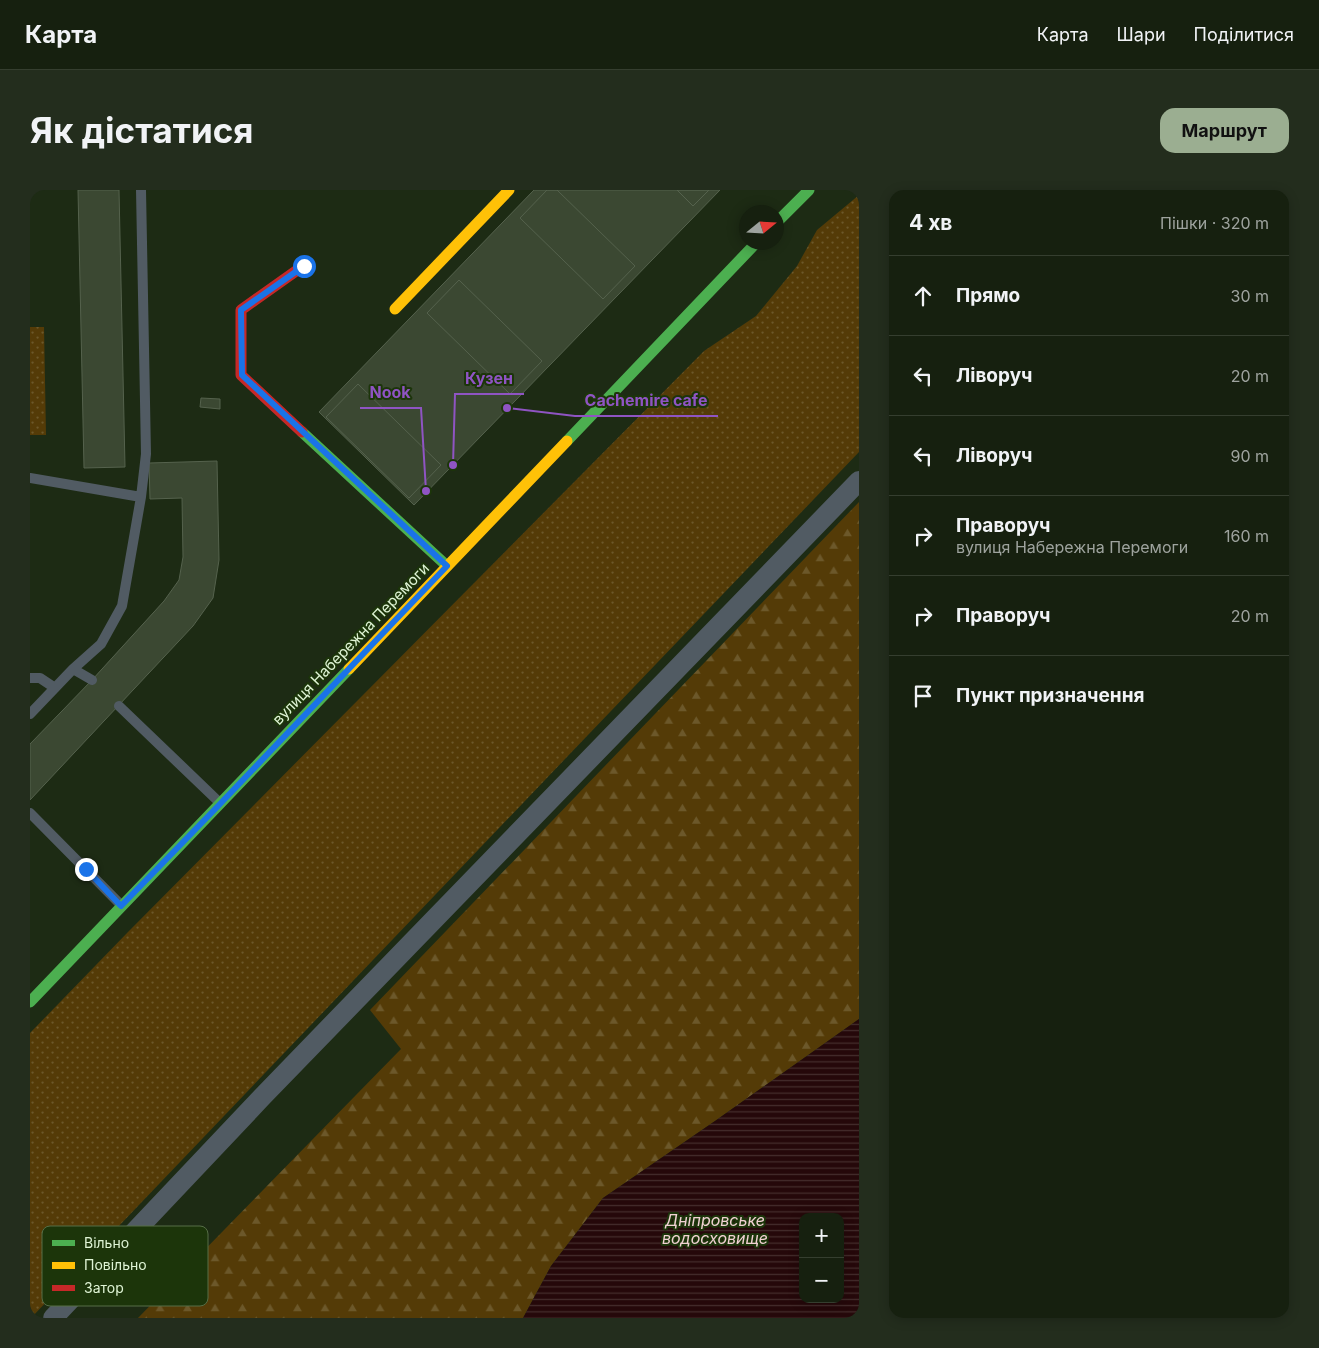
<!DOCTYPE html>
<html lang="uk">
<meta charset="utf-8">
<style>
body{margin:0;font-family:Inter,sans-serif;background:#232d1d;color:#f1f3f6}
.controls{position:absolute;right:15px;bottom:15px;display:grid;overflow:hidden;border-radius:10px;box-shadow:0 2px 12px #0003}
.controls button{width:45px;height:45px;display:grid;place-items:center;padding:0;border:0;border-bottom:1px solid #353e2f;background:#16200f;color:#f1f3f6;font:25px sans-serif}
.compass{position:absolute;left:709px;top:15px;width:45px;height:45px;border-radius:50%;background:#16200f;box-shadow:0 2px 12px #0003;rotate:72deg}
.stop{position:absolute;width:15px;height:15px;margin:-11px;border:4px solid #1a73e8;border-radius:50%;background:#fff}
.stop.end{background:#1a73e8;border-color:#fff;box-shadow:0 1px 5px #0008}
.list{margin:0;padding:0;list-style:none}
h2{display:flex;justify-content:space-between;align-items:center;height:65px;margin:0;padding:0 20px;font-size:21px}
h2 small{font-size:16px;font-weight:400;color:#9ea39e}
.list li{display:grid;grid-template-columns:32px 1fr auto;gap:15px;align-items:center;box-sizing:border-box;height:80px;padding:0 20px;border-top:1px solid #353e2f}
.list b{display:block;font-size:19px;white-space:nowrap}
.list p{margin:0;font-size:16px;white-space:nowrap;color:#9ea39e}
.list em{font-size:16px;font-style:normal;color:#9ea39e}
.icon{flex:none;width:28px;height:28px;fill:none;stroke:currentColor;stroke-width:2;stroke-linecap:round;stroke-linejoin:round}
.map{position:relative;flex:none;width:829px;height:1128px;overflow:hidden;border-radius:15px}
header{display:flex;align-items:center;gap:30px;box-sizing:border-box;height:70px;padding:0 25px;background:#16200f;border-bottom:1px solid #353e2f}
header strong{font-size:24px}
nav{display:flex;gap:28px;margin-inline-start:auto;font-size:18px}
.intro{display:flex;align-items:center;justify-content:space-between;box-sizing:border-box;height:120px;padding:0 30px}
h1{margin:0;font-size:35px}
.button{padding:12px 22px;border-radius:15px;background:#9bae91;color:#111;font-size:18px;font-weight:700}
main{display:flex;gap:30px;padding:0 30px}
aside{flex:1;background:#16200f;border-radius:15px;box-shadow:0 2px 12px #0003}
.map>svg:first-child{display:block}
.green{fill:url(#green-dots)}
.forest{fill:url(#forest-firs)}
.water{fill:url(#water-rules);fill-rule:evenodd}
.building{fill:#3b4832;stroke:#55624d}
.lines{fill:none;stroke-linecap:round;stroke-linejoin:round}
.lane{stroke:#515b63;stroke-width:10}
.street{stroke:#515b63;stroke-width:20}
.fast{stroke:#4caf50;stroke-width:11}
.slow{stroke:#ffc107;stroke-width:11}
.jam{stroke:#c62828;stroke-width:11}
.route{stroke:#1a73e8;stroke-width:6}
.labels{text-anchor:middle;stroke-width:4;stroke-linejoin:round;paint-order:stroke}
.street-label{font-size:15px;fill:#dff4d5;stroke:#1c350a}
.water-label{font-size:16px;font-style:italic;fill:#f1d1d3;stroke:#1c350a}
.key{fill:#1c350a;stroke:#566e47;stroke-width:1}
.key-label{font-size:14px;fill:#dff4d5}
.leader{fill:none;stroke:#8f54c3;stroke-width:2}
.callout-dot{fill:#8f54c3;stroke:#1c350a;stroke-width:2}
.callout-label{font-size:16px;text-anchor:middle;font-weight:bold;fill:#8f54c3;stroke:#1c350a;stroke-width:4;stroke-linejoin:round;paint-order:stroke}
</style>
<header>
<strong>Карта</strong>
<nav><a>Карта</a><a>Шари</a><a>Поділитися</a></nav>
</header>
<div class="intro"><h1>Як дістатися</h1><a class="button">Маршрут</a></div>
<main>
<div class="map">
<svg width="829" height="1128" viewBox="0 0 829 1128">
<defs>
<pattern id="green-dots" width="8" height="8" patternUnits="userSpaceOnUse" patternTransform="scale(1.25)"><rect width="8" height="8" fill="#543b07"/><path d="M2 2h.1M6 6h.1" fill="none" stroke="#6c582a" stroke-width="1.8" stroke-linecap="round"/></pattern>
<pattern id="forest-firs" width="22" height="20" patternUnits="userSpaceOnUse" patternTransform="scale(1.25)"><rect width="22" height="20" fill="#543b07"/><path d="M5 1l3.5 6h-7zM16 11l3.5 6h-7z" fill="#6c582a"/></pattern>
<pattern id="water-rules" width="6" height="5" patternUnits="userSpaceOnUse" patternTransform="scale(1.25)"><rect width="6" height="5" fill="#25080a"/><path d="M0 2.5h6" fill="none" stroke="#442d2d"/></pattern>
</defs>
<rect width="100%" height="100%" fill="#1d2b14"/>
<!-- green -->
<path class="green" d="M829,5V262L535,569L1,1128H0V843L98,742L674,161L726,126L767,76L787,40Z
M0,137H14L16,245H0Z"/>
<!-- forest -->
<path class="forest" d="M829,312V829L685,931L573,1008L521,1076L493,1128H108L371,859L340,820Z"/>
<!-- water -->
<path class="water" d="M829,829V1128H493L521,1076L573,1008L685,931ZM773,1027H810V1109H773Z"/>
<!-- building -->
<path class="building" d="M48,0H89L95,277L54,278Z
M504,0H690L384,315L289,222Z
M517,0H527L605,76L573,109L490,28Z
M647,0H679L663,16Z
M429,90L512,171L480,204L397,123Z
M328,194L411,275L379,308L296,227Z
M171,208L190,209V219L170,217Z
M187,271L189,370L183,408L163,436L0,610V554L62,490L134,411L149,390L153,367L152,308L120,309L119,273Z"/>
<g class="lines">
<!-- lane -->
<path class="lane" d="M0,288L111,307L116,264L111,0
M0,488H10L25,498
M62,490L43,479L71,454L92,416L111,307
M89,516L189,612
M0,524L43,479
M0,623L91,715"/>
<!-- street -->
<path class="street" d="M23,1128L232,907L829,291"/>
<!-- fast -->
<path class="fast" d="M746,33L779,0
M272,242L417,376
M537,251L727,52
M0,812L319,479"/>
<!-- slow -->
<path class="slow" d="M365,119L479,0
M319,479L537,251"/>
<!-- jam -->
<path class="jam" d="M272,242L211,185V120L273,76"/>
</g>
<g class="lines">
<!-- route -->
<path class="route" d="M56,679L91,716L190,614L417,376L212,185L211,120L274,76"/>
</g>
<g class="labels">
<!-- street labels -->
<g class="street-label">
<text transform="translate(321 454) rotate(-46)" y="5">вулиця Набережна Перемоги</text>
</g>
<!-- water labels -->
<g class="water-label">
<text x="685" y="1036">Дніпровське<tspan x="685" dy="18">водосховище</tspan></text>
</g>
</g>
<!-- legend -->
<rect x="12" y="1036" width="166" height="80" rx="8" class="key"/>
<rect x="22" y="1050" width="23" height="6" fill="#4caf50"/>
<rect x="22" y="1072" width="23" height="7" fill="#ffc107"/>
<rect x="22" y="1095" width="23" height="6" fill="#c62828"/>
<g class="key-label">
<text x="54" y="1058">Вільно</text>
<text x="54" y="1080">Повільно</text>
<text x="54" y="1103">Затор</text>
</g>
<!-- callouts -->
<path class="leader" d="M423 275L425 204H494M396 301L391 218H330M477 218L545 226H688"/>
<g class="callout-dot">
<circle cx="423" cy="275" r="5"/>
<circle cx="396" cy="301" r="5"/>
<circle cx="477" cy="218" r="5"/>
</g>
<g class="callout-label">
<text x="459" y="194">Кузен</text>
<text x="360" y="208">Nook</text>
<text x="616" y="216">Cachemire cafe</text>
</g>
</svg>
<div class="controls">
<button>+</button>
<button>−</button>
</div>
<svg class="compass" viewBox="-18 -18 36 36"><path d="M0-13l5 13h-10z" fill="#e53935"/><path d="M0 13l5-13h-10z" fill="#9ea39e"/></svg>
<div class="stop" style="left:274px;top:76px"></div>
<div class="stop end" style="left:56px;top:679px"></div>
</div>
<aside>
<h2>4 хв<small>Пішки · 320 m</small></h2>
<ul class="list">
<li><svg class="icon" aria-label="ahead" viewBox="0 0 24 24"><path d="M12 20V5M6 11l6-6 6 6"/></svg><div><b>Прямо</b></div><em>30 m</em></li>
<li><svg class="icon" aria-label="left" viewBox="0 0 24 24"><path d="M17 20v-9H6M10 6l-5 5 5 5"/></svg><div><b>Ліворуч</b></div><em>20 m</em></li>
<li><svg class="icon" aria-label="left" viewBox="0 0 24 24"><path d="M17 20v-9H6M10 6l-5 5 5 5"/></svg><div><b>Ліворуч</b></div><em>90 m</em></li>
<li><svg class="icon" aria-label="right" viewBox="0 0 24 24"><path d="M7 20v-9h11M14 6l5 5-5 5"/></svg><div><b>Праворуч</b><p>вулиця Набережна Перемоги</p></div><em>160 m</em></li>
<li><svg class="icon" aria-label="right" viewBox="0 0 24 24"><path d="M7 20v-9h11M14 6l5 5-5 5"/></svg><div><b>Праворуч</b></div><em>20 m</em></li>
<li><svg class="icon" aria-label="arrive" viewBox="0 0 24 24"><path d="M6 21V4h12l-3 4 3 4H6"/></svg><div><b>Пункт призначення</b></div></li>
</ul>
</aside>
</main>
